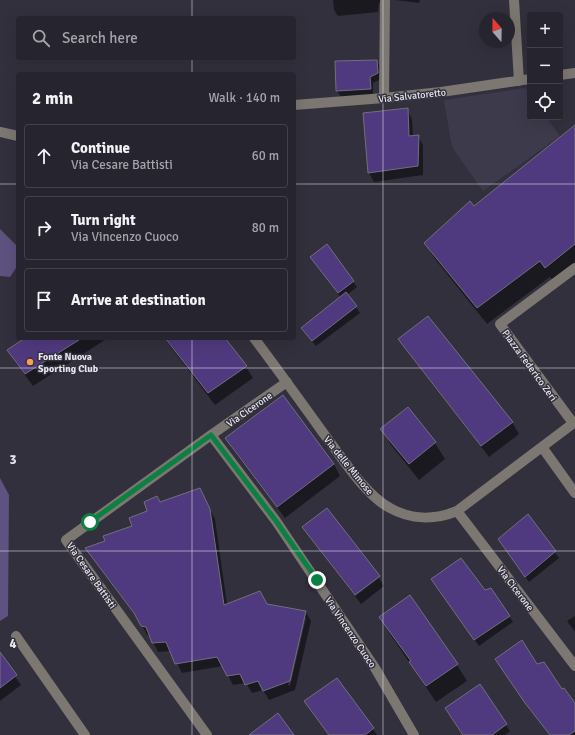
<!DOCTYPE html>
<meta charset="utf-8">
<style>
body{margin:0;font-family:Signika,sans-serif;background:#2e2c36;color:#f1f3f6}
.controls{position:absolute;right:12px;top:12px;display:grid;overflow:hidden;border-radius:4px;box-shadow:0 4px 16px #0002}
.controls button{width:36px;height:36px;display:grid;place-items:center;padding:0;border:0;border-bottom:1px solid #42414a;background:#26242e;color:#f1f3f6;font:20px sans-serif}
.compass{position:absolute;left:479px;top:12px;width:36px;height:36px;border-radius:50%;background:#26242e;box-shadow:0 4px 16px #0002;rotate:340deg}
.stop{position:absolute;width:12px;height:12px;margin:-9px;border:3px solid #0b8043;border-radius:50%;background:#fff}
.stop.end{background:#0b8043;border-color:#fff;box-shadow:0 1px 4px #0008}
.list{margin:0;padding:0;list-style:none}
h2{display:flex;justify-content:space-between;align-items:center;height:52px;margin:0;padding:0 16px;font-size:17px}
h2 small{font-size:13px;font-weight:400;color:#a4a4aa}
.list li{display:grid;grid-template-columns:26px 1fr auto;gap:12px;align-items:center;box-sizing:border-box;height:64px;margin:0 8px 8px;padding:0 8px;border:1px solid #42414a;border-radius:4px}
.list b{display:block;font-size:15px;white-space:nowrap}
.list p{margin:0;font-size:13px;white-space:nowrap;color:#a4a4aa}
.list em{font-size:13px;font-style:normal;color:#a4a4aa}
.icon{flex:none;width:22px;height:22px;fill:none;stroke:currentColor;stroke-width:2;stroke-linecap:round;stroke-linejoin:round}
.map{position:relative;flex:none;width:575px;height:735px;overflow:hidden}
.search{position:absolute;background:#26242e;box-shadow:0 4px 16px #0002;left:16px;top:16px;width:280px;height:44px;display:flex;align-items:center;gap:10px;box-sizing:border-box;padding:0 14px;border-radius:4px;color:#a4a4aa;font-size:15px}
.panel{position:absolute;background:#26242e;box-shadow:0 4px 16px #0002;left:16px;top:72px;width:280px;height:268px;border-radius:4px}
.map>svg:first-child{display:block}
.built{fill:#3d3a4c}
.green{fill:#5e5280}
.shadow{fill:#0007;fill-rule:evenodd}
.building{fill:#503a7f;stroke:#726e7d}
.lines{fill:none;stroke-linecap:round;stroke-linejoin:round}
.minor{stroke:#7d7772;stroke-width:10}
.route{stroke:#0b8043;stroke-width:5}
.grid{fill:none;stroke:#e7e6ee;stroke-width:1;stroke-opacity:0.55}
.poi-dot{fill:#f9a04d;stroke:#33303d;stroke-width:1.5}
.labels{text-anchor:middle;stroke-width:3;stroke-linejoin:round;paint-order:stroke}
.street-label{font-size:10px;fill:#e7e6ee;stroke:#33303d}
.poi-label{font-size:10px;font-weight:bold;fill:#e7e6ee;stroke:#33303d;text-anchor:start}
.grid-label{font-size:13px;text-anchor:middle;font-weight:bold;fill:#e7e6ee;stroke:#33303d;stroke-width:3;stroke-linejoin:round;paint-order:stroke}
</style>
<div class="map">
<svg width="575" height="735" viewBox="0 0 575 735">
<rect width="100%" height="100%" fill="#33303d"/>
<!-- built -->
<path class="built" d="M525,88L530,95V117H546L560,136L483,191L454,150L451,142L444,100Z"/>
<!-- green -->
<path class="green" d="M0,229L18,247V265L10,277L0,276Z
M0,478L9,495L8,616L0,621Z"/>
<!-- shadow -->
<path class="shadow" d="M333,0H388L379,3L378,12L338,16L334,10Z
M395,0H420L419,3Z
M377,61L380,67L381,79L373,83V95L341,97L337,91Z
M407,110L412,119L413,137L418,136L423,145V175L374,182L369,173Z
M575,127V268L556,284L550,277L487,324L435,259L425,243L474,207Z
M326,246L357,287L347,295L360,313L316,346L306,334L341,298L315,263Z
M22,338H108L33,386L15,362L8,350L23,340Z
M164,338H223L246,367L253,378L215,405Z
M400,340L512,422L519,434L489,457L407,351Z
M283,397L334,464L340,476L285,518L233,450L226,438Z
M408,408L435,443L445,459L419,480L391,445L381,429Z
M204,498L215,519L227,604L267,605L306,612L311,621L295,690L269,700L263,690L252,693L246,683L233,685L223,666L182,673L171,651L158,652L150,636L147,635L139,620L92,558L87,549L107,542L133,527L148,511L160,503ZM304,618H306L290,686L288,685Z
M528,516L559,558L529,582L502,545Z
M304,527L378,576L354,595L309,536Z
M379,578L384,586L361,604L355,596Z
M436,585L484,591L509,616L513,622L479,646Z
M410,596L457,665L467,681L436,702L390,634L381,617Z
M575,616V632L567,621Z
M0,654L21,685L0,701Z
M500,665H537L575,704V735H550L530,710Z
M337,679L373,729L377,735H329L311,711L306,702Z
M479,686L510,731L505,735H464Z"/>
<!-- building -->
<path class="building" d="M377,60L378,73L370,77L371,89L336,91L335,61Z
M408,108L409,136L419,135L418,166L368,173L363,113Z
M575,125V244L545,268L540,261L477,308L424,243L470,201L474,206Z
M327,244L354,281L338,293L310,257Z
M346,292L357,306L312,341L301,328Z
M428,316L513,422L481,446L398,339Z
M25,338H82L25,374L7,350Z
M165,338H225L247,366L208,393Z
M283,395L334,464L277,507L225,438Z
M408,407L436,442L409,464L380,429Z
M200,488L210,509L224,605L260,591L267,604L306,611L290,681L263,691L258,681L245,685L240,674L227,676L217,657L175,664L166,642L152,643L146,627L141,626L134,613L85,548L105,541L103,536L132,526L129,518L147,511L144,502L157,496L160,502Z
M327,508L380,576L355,595L302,527Z
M528,514L556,551L525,577L498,539Z
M461,558L485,590L491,588L510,616L474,640L431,579Z
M410,595L458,664L426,686L409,662L411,661L379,617Z
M522,640L537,664L544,662L562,689L564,688L575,703V731L569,735H550L525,703L495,659Z
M0,652L17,675L0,688Z
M337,678L374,728L365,735H329L304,701Z
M480,684L507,724L492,735H463L445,708Z
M278,713L294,735H249Z"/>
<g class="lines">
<!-- minor -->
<path class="minor" d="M514,0L519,81
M560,75L575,73
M384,98L385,0
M294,105L384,98L441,92L530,79
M0,132L18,136
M254,338C278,370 301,402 324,434C341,456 365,495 390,508C411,520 435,520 457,511L575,422
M573,423L500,324L575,268
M211,435L276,521L375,668L414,735
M542,447L575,493
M457,511L575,666
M16,636L85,735
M207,735L66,540L211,435L287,382"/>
</g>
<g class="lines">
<!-- route -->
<path class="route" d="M90,522L211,435L276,521L317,580"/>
</g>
<!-- grid -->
<path class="grid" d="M192,0V18M383,0V735M192,58V74M0,184H18M294,184H575M192,338V735M0,368H575M0,551H575"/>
<!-- markers -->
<circle class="poi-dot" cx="30" cy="362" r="4"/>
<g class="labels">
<!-- street labels -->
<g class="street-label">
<text transform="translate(412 95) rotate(-6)" y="4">Via Salvatoretto</text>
<text transform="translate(530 365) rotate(54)" y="4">Piazza Federico Zeri</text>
<text transform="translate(249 409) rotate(-35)" y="4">Via Cicerone</text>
<text transform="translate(349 465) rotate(51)" y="4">Via delle Mimose</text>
<text transform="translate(92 575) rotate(55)" y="4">Via Cesare Battisti</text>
<text transform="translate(516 588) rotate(53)" y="4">Via Cicerone</text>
<text transform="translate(351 632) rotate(56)" y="4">Via Vincenzo Cuoco</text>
</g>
<!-- poi labels -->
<g class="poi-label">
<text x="38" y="360">Fonte Nuova<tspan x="38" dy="12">Sporting Club</tspan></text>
</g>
</g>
<g class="grid-label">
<text x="13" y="464">3</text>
<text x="13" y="648">4</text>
</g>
</svg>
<div class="controls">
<button>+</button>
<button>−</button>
<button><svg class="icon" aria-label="locate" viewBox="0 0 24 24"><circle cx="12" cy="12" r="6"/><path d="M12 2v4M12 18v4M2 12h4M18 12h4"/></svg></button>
</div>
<svg class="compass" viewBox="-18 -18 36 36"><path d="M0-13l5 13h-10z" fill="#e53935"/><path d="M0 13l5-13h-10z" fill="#a4a4aa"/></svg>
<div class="stop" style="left:90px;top:522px"></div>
<div class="stop end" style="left:317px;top:580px"></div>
<div class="search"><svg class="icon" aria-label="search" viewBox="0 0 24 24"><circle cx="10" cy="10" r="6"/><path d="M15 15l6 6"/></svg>Search here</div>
<section class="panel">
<h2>2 min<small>Walk · 140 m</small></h2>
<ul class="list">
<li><svg class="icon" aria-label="ahead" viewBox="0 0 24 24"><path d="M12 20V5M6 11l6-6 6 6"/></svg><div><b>Continue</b><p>Via Cesare Battisti</p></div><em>60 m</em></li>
<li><svg class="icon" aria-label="right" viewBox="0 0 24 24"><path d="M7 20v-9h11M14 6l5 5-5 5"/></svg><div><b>Turn right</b><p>Via Vincenzo Cuoco</p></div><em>80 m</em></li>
<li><svg class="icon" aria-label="arrive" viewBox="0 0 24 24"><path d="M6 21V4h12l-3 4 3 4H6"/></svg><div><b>Arrive at destination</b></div></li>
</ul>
</section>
</div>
